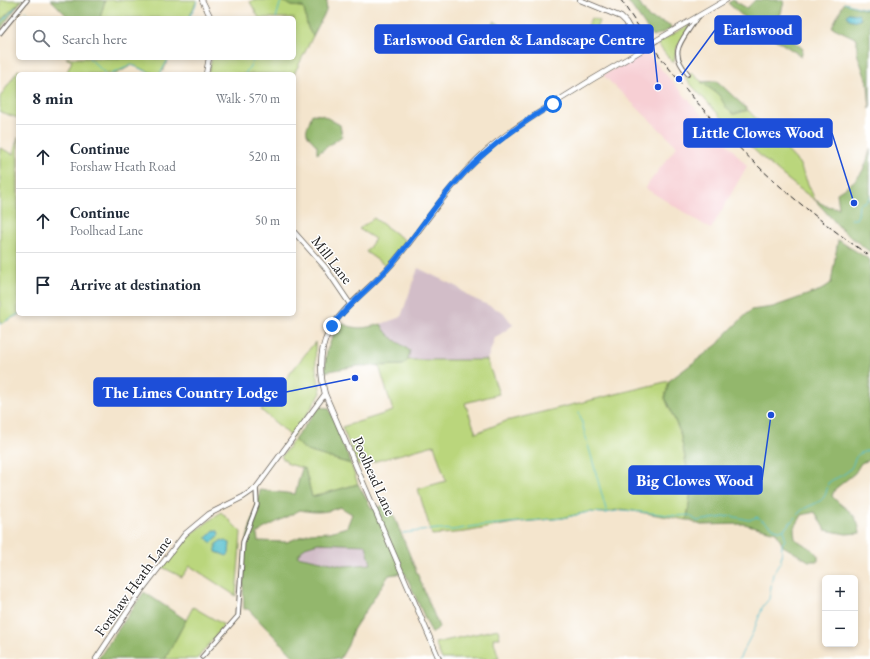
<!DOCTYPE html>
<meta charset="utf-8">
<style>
body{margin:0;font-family:"EB Garamond",serif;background:#f6f6f7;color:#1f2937}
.controls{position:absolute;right:12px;bottom:12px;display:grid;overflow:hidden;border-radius:6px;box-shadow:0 2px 6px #0003}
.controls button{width:36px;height:36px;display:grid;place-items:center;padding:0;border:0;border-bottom:1px solid #e0e1e3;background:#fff;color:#1f2937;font:20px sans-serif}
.stop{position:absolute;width:12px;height:12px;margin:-9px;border:3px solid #1a73e8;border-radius:50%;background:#fff}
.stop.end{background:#1a73e8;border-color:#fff;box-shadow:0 1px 4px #0008}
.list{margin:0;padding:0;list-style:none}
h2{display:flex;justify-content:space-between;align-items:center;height:52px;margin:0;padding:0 16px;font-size:17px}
h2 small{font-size:13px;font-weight:400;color:#747a83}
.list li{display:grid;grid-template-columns:26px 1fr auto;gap:12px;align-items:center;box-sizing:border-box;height:64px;padding:0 16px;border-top:1px solid #e0e1e3}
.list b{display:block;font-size:15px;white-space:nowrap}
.list p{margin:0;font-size:13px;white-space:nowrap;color:#747a83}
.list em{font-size:13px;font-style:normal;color:#747a83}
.icon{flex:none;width:22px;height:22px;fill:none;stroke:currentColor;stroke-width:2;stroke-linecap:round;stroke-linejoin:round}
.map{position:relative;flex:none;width:870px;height:659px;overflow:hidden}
.search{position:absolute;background:#fff;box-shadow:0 2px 6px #0003;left:16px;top:16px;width:280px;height:44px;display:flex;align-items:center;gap:10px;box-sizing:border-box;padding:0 14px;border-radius:6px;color:#747a83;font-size:15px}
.panel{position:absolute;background:#fff;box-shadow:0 2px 6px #0003;left:16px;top:72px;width:280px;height:244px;border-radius:6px}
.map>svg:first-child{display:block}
.built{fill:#f7cfd4}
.industrial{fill:#d2bdc8}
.green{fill:#bad67c;stroke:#6b794c}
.forest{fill:#93b76c;stroke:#586a44;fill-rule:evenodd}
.water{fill:#51bdcc;stroke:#366c74}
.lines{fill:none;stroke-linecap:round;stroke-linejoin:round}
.stream{stroke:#51bdcc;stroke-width:1}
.minor-casing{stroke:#68625a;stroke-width:5.5}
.tertiary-casing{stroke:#68625a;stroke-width:6}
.minor{stroke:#fff;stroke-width:3.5}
.tertiary{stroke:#fff;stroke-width:4.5}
.rail{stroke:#1c1c1c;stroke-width:1;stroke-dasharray:6 3;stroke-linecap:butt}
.tertiary-bridge-casing{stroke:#68625a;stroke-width:6;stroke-linecap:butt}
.tertiary-bridge{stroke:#fff;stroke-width:4.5}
.route{stroke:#1a73e8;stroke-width:5}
.labels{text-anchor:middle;stroke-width:3;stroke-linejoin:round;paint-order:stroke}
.street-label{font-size:15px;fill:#1c1c1c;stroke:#fff}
.leader{fill:none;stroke:#1d4ed8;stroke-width:1.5}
.callout-dot{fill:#1d4ed8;stroke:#fff;stroke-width:1.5}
.callout{fill:#1d4ed8;stroke:#1d4ed8;stroke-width:1.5}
.callout-label{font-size:16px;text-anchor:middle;font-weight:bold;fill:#fff}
</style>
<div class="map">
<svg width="870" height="659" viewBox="0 0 870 659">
<rect width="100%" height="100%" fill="#fff"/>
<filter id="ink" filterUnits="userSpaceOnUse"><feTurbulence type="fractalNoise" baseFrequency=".025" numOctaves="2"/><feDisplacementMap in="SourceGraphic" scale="8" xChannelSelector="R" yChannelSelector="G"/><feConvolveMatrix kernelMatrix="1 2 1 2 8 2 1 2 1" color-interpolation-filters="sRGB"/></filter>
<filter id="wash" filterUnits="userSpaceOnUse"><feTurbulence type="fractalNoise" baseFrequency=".012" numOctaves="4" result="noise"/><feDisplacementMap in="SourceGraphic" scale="16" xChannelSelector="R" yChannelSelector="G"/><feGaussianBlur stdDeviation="0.9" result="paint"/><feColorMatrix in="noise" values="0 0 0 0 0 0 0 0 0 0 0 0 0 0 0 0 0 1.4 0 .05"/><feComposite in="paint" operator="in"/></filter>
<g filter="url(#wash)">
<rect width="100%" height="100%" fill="#f4e5cd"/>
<!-- built -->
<path class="built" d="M645,51L747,166L711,229L645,188L677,146L603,75Z"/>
<!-- industrial -->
<path class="industrial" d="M418,268L457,287L470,297L503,312L513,325L495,338L487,360H408L410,351L385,332L381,324L401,317Z
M318,543L366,545L371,564L345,566L296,556L305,547Z"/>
<!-- green -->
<path class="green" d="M0,0H23L0,21Z
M105,0H197L189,18H100Z
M253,0H283L292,6L303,7C308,19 304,25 313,36L294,74H208L212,58H294V18H259L250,2Z
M591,18L599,21L592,39L584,36Z
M494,21L502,26L493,43L484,39Z
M691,24L676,49L674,62L671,61L657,43Z
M66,58H169L163,71L159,74H154L132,65L116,74H66L72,61Z
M18,70L25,74H18V118L0,112V97Z
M692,73C700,82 713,88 720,96C725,102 727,109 734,114L748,110L799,163L815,200C766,166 725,122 685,78Z
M18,137V314H20L0,324V148L13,154Z
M374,218L406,241L386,266L366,252L375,239L359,229Z
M315,342L316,369L321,393L292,437L261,410Z
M408,360H487L499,394L465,403L476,433L506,421L669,381L665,398L680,432L691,489L687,520L621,509L605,513L588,512L563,518L513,523L465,532L432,535L418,489L446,481L434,445L358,466L342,427L393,411L379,366L403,365Z
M294,440L307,451L351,464L358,484L312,497L305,469L286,463L287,462L281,457Z
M221,512L241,532L236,596L190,566L182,577L162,567L193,533Z
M193,607L224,625L197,659H165Z
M498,629L500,638H493L499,659H442L435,643Z"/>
<!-- forest -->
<path class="forest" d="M51,0H100L105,1L100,18H69Z
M283,0H327L326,11L313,36C304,25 308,19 303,7L292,6L282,1Z
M627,0H637L649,18L670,25L671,29L653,37Z
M733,0L747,8L755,0H781L784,2L777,27L803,49L801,56L750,23L728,3Z
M21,1L0,30V21Z
M844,3L870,11V109L868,85L857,53V39L832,27Z
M717,81L748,110L734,114L727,109L719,95L701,82Z
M312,114L322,115L340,125L342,136L317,154V146C302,130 306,133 312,114Z
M870,149V252L842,230L815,200L826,206L839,208L837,193C858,180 865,173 870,149Z
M838,240L870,260V460L861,463L855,473L835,489L832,496C845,511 857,510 860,533L846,534L825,530L815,512L802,515L794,529L795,539L813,550L818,556V561H809L783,546L776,532L744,524L701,525L687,520L691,489L680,432L665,398L669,381L718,344L726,334L751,310L773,307L821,290L831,283Z
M339,322C356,330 362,329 381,324C387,337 399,342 410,351L408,360L403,365L357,366L324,372L327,350Z
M319,407L329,408L351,464L307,451L294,440Z
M302,468L305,469L312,497L358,484L372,509L389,504L439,627L432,634L405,573L389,575L353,630L348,645L340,659H296L248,609H244C243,587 242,565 246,544C249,525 258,510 260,490L295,494ZM340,507L352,514L347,527L330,532L310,533L287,542L258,541L257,534L263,529L300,510C315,513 326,513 340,507ZM318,543L366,545L371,564L345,566L297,556L305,547Z
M144,592L186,620L165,659H98Z"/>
<!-- water -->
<path class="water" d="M849,13L858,14L861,19L857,21L849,19L847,15Z
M214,530L218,531L219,535L212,543L207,539V537Z
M222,540L230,543L229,554L227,556L216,552V544Z"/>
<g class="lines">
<!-- stream -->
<path class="stream" d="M844,3L870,10
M25,11L31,18
M189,18L198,1
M276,18L280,4L283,0
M0,23L16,7
M89,58L106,74
M111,74L132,65L153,74
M160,74L169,58
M245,74L255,58
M851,219H856L858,215L859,204L867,201L870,196
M0,324L19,314
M579,412L607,513
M403,533L438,529L453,530L476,526L563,518L588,512L605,513L623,510L679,516L689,515L697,521L731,516L749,520L757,517L775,529L781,531L784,529
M739,659L754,630L763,606L769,599L773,574L781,561L782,544L785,540L784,529C791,523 796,515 802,510C817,501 826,504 828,483C834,478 841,477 847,472C858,464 849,454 870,450"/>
</g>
</g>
<g filter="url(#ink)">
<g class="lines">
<defs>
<path id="minor" d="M0,33L27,0
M688,74C666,50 684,40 697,17
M202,657L238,616L243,542L257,505L256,488"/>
<path id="tertiary" d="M202,0L211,18
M657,40L726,0
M206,74L209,58
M294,232L325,267L350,304
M96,659L141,591L185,534L209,514L243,497L256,488L325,394
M439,659L325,394C307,324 352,309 392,264C424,227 448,185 485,152C502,136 523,123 543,110C576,89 609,69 642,50L626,22L621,17L580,0"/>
</defs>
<!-- minor casing -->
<use href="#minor" class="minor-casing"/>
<!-- tertiary casing -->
<use href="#tertiary" class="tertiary-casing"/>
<!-- minor -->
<use href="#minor" class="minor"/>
<!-- tertiary -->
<use href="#tertiary" class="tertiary"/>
<!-- rail -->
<path class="rail" d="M621,0C685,101 771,189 870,256"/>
<defs>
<path id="tertiary-bridge" d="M642,50L657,40"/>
</defs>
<!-- tertiary-bridge casing -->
<use href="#tertiary-bridge" class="tertiary-bridge-casing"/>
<!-- tertiary-bridge -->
<use href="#tertiary-bridge" class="tertiary-bridge"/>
</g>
</g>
<g class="lines" filter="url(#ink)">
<!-- route -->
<path class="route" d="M332,326C349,303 372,287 391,265C414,239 432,208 456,182C484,150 517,126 553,104"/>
</g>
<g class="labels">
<!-- street labels -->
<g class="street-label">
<text transform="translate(332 260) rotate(52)" y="5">Mill Lane</text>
<text transform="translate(374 476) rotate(66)" y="5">Poolhead Lane</text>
<text transform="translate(133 586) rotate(-54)" y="5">Forshaw Heath Lane</text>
</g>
</g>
<!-- callouts -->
<path class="leader" d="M679 79L715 30M658 87L653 39M854 203L832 133M355 378L286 392M771 415L762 480"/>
<g class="callout-dot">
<circle cx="679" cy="79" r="4"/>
<circle cx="658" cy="87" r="4"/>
<circle cx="854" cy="203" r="4"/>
<circle cx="355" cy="378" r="4"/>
<circle cx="771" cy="415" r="4"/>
</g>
<g class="callout">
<rect x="715" y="16" width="86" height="28" rx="4"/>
<rect x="375" y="25" width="278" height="28" rx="4"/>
<rect x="684" y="119" width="148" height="28" rx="4"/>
<rect x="94" y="378" width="192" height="28" rx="4"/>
<rect x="629" y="466" width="133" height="28" rx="4"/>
</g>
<g class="callout-label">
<text x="758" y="35">Earlswood</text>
<text x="514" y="45">Earlswood Garden &amp; Landscape Centre</text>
<text x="758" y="138">Little Clowes Wood</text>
<text x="190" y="398">The Limes Country Lodge</text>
<text x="695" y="486">Big Clowes Wood</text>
</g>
</svg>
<div class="controls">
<button>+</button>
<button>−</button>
</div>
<div class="stop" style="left:553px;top:104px"></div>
<div class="stop end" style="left:332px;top:326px"></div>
<div class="search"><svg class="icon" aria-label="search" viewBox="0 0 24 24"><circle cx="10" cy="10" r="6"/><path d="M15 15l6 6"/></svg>Search here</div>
<section class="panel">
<h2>8 min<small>Walk · 570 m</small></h2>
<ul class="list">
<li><svg class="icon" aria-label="ahead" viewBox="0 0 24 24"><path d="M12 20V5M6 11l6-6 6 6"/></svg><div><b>Continue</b><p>Forshaw Heath Road</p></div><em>520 m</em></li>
<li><svg class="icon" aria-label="ahead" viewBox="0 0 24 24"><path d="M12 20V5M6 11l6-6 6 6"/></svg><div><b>Continue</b><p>Poolhead Lane</p></div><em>50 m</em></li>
<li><svg class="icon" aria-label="arrive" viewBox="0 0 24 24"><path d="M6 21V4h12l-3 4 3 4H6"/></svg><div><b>Arrive at destination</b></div></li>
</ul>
</section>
</div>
